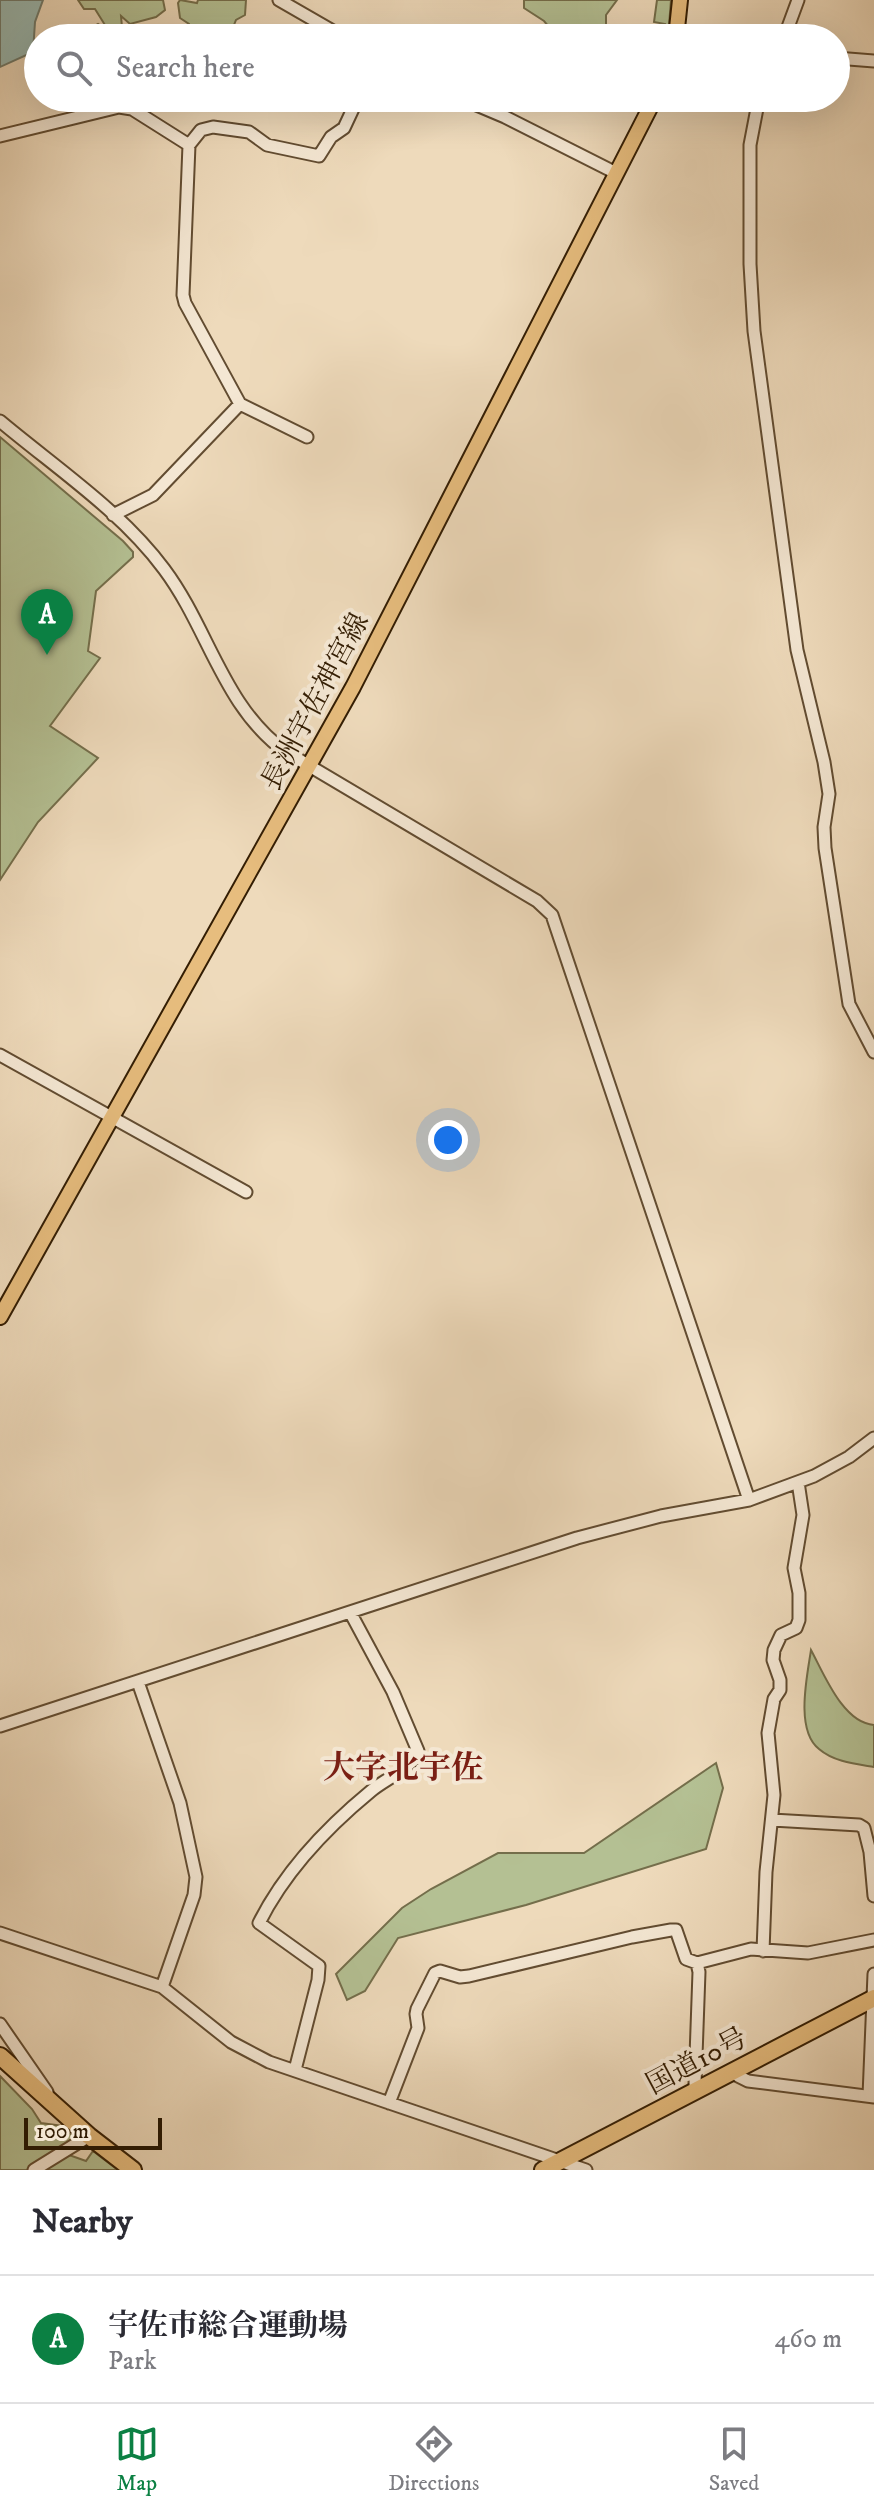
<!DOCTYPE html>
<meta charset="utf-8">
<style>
body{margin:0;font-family:"IM FELL DW Pica","Noto Serif JP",serif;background:#f2f2f3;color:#2b2b33}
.scale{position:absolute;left:24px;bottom:20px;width:138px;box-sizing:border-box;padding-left:8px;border:4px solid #331d03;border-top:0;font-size:22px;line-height:28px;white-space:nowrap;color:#331d03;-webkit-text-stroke:6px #f4e7d3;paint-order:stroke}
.you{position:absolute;left:448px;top:1140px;width:28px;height:28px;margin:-20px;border:6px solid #fff;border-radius:50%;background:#1a73e8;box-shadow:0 0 0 12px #1a73e833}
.badge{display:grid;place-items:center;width:52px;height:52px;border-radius:50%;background:#0b8043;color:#fff;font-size:26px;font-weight:700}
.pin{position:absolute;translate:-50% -66px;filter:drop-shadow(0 2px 4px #0008)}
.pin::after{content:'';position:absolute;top:42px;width:28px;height:24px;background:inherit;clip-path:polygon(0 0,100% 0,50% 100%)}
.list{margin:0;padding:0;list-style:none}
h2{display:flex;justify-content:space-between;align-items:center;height:104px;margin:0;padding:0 32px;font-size:34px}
h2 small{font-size:26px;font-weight:400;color:#7c7c81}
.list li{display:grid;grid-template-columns:52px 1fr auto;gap:24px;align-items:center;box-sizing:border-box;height:128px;padding:0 32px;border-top:2px solid #e1e1e2}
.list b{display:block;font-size:30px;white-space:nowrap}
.list p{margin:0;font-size:26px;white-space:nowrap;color:#7c7c81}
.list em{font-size:26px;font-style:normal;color:#7c7c81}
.icon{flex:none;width:44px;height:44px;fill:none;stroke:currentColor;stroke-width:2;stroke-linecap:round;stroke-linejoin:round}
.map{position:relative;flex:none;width:874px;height:2170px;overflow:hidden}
.search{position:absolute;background:#fff;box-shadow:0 8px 32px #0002;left:24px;right:24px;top:24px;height:88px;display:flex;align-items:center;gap:20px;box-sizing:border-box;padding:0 28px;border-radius:44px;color:#7c7c81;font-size:30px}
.sheet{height:232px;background:#fff}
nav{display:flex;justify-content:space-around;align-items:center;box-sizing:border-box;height:112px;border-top:2px solid #e1e1e2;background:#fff;font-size:22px;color:#7c7c81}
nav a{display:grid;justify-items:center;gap:4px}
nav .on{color:#0b8043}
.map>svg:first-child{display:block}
.green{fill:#b4c093;stroke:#746e4b;stroke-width:2}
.water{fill:#99bab3;stroke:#707b6d;stroke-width:2}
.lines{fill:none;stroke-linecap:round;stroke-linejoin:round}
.minor-casing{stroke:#624c31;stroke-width:15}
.major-casing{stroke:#331d03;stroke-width:18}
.highway-casing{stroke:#331d03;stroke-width:20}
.minor{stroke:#f4e7d3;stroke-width:11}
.major{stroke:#e7bd7e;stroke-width:14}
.highway{stroke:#e7bd7e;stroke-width:16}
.labels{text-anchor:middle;stroke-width:8;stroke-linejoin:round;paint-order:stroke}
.street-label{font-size:28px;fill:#331d03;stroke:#f4e7d3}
.quarter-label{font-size:32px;font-weight:bold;fill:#7a1f14;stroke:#f4e7d3}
</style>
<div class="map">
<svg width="874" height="2170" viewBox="0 0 874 2170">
<rect width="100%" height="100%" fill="#eedabb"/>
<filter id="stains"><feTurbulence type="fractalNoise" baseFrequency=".0025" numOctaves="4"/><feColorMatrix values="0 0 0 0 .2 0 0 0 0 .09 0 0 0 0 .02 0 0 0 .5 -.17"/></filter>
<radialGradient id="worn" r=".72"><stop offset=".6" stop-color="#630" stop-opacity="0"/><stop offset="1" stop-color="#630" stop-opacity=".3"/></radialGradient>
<!-- green -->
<path class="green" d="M78,0H163L165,10L156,17L130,24L121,16L123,38L95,36L91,32V28L98,24L103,27L105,25L95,9H84Z
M180,0L197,3L198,0H246L245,15L236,20L234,25L237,32L235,38H203L194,35L189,24L180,18L178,3Z
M524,0H617L606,15V28L603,35L596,38H552L555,34L544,21L524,8Z
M657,0H671L668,38H662L665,24L654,22Z
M0,437L123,541L133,552V557L96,591L88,651L100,658L50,726L98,758L38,822L0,880Z
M811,1650C824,1674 843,1723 874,1725V1767C856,1764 834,1762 819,1749C795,1730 807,1677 811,1650Z
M716,1763L723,1788L706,1849L526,1905L398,1938L365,1991L347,2000L336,1974L402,1908L431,1889L498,1853H584Z
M0,2076L32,2109L41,2123L63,2126L79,2142L69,2155L86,2161L93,2151L118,2170H0Z"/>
<!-- water -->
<path class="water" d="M0,0H43L35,22L33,52L0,67Z"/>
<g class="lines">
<defs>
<path id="minor" d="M279,0L345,38
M784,38L798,0
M836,58L874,61
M460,98L505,117L616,173
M759,98L750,145V264L754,331L797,650L824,762L829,794L824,827L825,848L849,1004L874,1052
M0,136L119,107L132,109L189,145
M0,421C56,468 121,511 164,569C209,629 223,707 286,752L537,901L552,915L749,1500
M307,437L240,404L185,303L183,295L189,145L201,130L213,127L249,132L267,145L319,156L331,137L344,128L358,98
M113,515L153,495L240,404
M0,1055L246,1192
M138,1682L180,1803L196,1877L194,1895L162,1987
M0,1726L577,1538L661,1516L749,1500L814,1476L849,1457L874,1438
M772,1820L859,1825L864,1828L870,1852L874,1896
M0,1933L162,1987L231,2042L269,2062L586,2170
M763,1951L766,1872L774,1795L768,1733L774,1699L780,1690V1680L773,1660L774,1650L781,1635L796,1628L799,1620V1593L794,1568L803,1515L798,1482
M697,1963L699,1972L695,2084L698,2088
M0,2024L47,2092
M295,2070L318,1980L319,1966L259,1923C285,1871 326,1828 371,1791C385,1779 413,1768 418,1751L393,1692L350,1612
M734,2070L738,2076L748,2081L874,2097
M869,2096L874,1974
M389,2103L418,2028L416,2014L417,2009L435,1973L440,1971L460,1977L469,1976L632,1937L671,1930H676L686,1959L697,1963L751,1949L808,1953L874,1940
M34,2170L89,2136"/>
<path id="major" d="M676,38L680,0
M0,1317L353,687L655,98"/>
<path id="highway" d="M0,2056L89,2136L133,2170
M543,2170L874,1998"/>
</defs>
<!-- minor casing -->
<use href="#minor" class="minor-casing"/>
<!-- major casing -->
<use href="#major" class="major-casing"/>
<!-- highway casing -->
<use href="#highway" class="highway-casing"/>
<!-- minor -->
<use href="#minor" class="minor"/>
<!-- major -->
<use href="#major" class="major"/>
<!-- highway -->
<use href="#highway" class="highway"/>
</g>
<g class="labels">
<!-- street labels -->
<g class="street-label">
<text transform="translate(314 701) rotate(-62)" y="10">長洲宇佐神宮線</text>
<text transform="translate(696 2060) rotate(-28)" y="10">国道10号</text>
</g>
<!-- quarter labels -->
<g class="quarter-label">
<text x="403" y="1778">大字北宇佐</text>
</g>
</g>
<rect width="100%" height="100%" filter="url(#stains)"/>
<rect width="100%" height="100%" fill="url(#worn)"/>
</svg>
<div class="scale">100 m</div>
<div class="you"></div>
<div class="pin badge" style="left:47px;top:655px">A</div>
<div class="search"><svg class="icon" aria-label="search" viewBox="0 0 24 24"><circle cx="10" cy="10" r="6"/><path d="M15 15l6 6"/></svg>Search here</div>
</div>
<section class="sheet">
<h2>Nearby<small></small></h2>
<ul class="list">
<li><span class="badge">A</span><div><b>宇佐市総合運動場</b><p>Park</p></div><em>460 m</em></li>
</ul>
</section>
<nav>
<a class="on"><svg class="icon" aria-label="map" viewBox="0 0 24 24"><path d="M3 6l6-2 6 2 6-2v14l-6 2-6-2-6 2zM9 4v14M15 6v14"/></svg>Map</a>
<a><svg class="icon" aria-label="directions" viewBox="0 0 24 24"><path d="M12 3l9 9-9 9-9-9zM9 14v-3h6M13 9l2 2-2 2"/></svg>Directions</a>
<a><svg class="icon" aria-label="saved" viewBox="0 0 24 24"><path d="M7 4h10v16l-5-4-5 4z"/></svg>Saved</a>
</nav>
